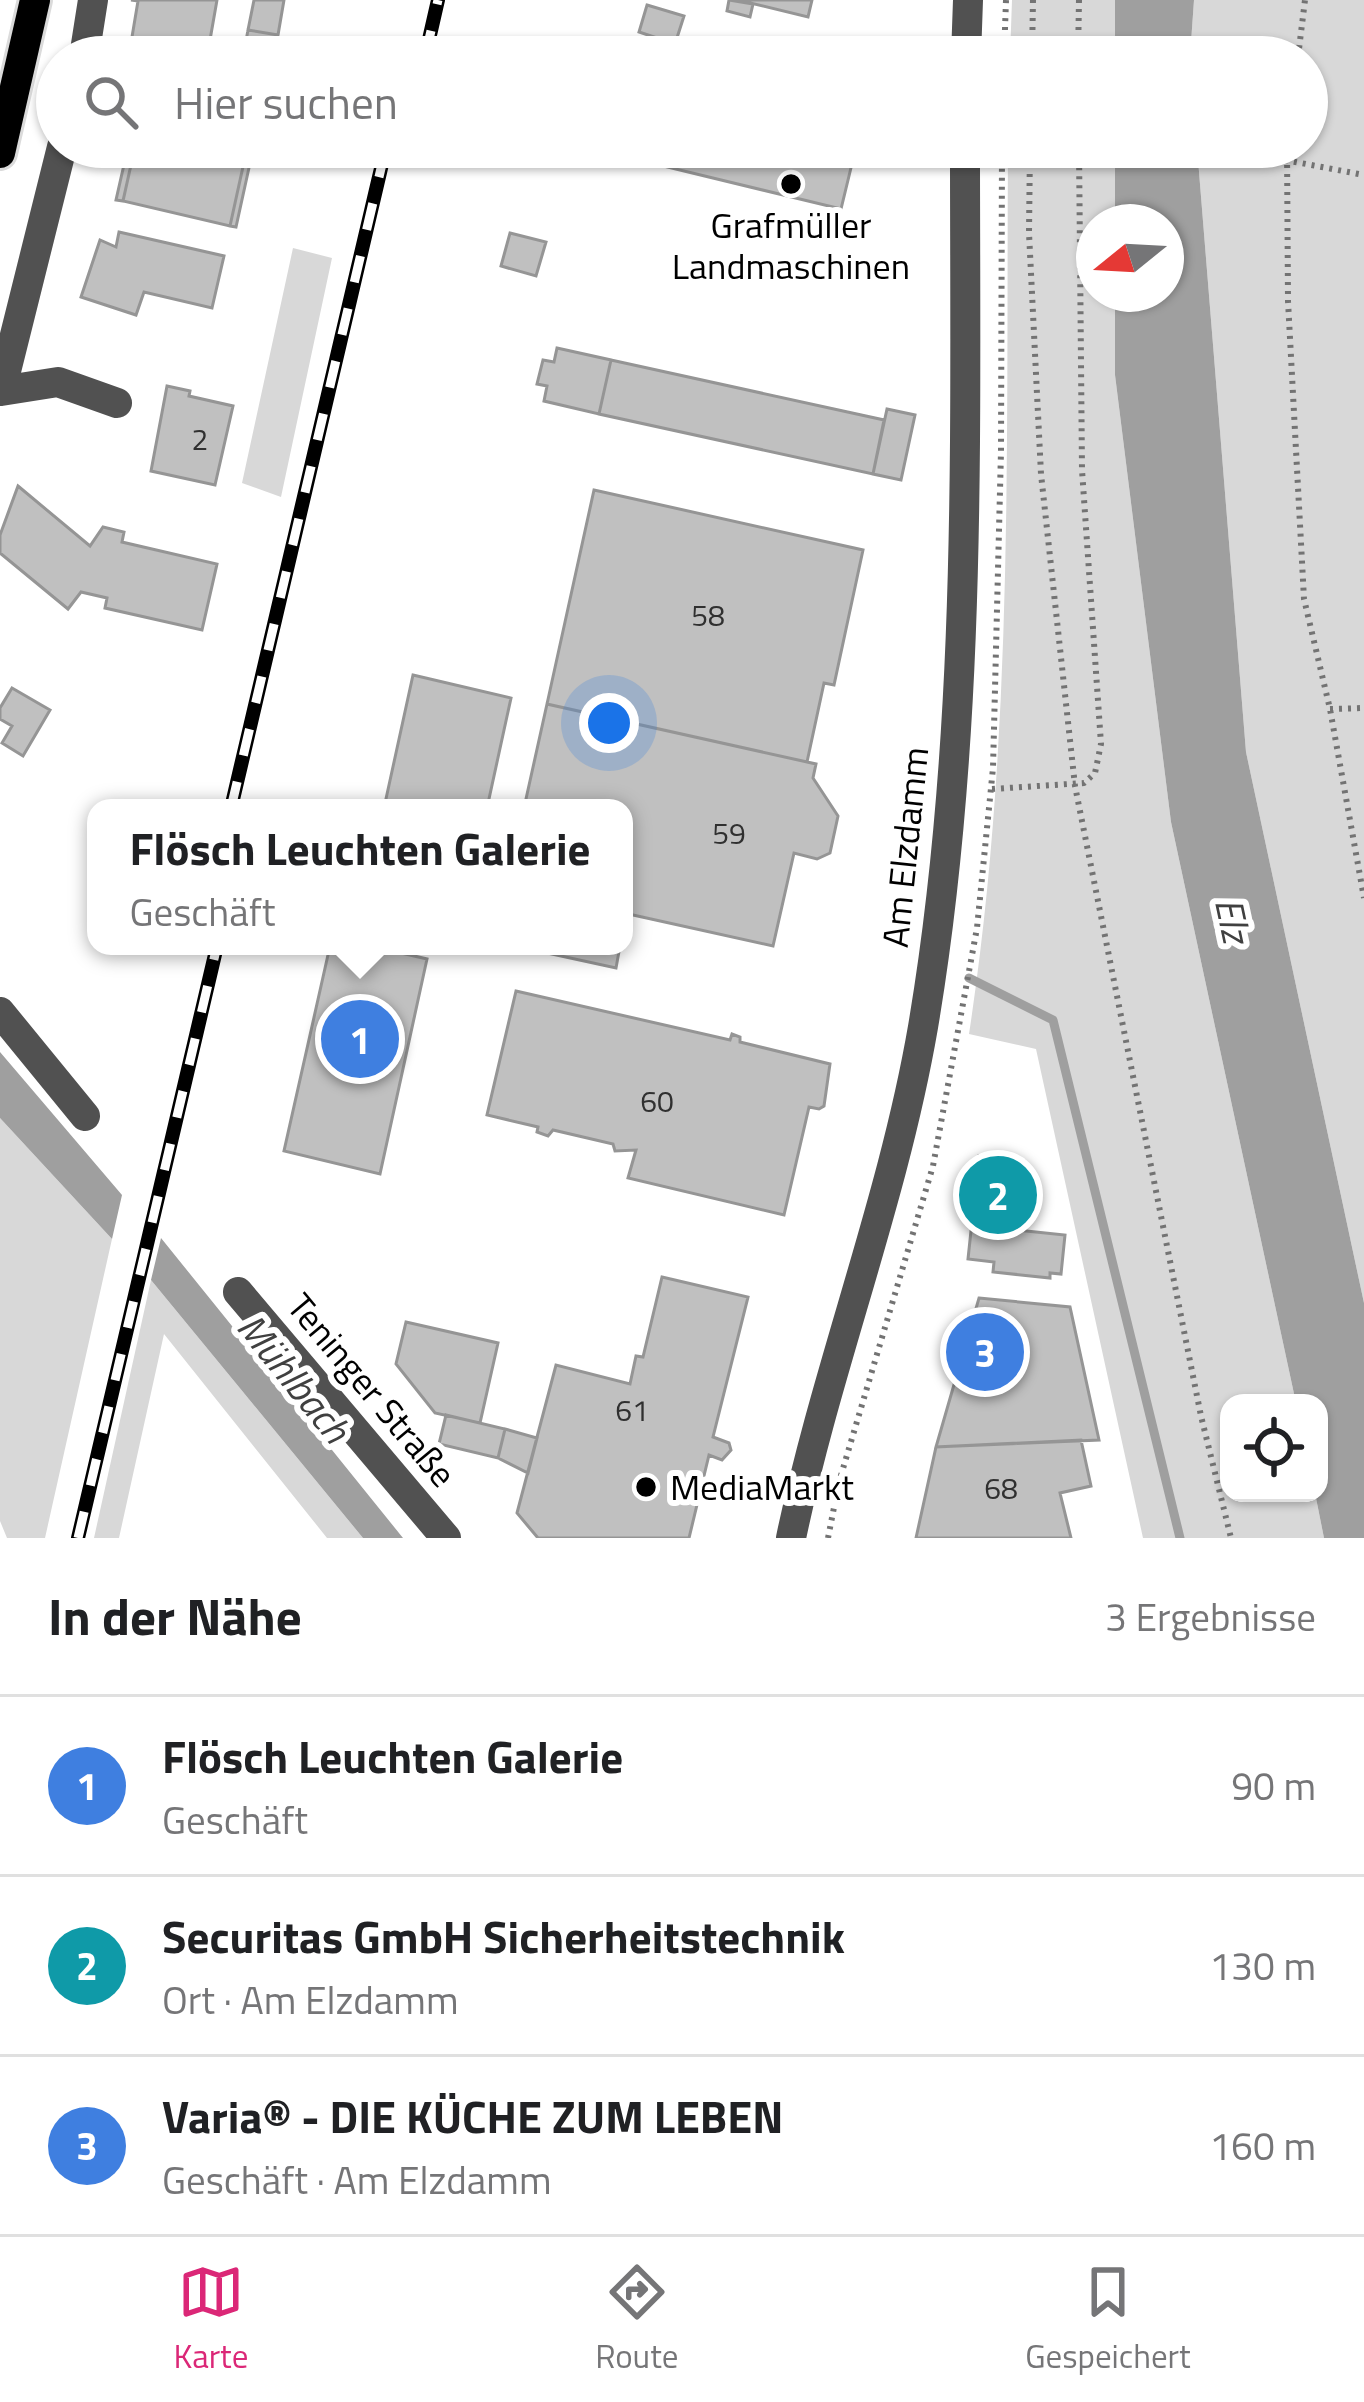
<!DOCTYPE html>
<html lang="de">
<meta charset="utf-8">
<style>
body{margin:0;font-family:"Titillium Web",sans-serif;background:#f2f2f2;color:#202124}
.controls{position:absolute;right:36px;bottom:36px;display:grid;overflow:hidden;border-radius:24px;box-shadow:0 3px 9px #0004}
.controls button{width:108px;height:108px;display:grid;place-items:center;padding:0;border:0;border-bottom:3px solid #e0e0e0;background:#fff;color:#202124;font:60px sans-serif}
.compass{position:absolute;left:1076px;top:204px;width:108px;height:108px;border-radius:50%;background:#fff;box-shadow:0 3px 9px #0004;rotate:252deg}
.you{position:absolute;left:609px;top:723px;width:42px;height:42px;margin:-30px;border:9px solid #fff;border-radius:50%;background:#1a73e8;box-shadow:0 0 0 18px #1a73e833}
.badge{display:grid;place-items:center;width:78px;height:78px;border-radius:50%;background:#db2777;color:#fff;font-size:39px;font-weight:700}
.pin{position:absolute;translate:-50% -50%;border:6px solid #fff;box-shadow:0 3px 12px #0006}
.popup{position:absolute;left:87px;top:799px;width:546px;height:156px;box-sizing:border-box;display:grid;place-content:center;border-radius:24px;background:#fff;filter:drop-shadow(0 3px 9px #0005);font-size:39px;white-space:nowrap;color:#757577}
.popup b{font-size:45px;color:#202124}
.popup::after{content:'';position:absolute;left:50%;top:100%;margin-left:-24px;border:24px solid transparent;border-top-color:#fff}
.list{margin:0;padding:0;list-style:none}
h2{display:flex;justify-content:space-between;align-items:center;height:156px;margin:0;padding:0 48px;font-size:51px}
h2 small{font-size:39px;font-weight:400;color:#757577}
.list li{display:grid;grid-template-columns:78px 1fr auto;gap:36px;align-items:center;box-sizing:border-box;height:180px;padding:0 48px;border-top:3px solid #e0e0e0}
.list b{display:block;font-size:45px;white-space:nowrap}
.list p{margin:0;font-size:39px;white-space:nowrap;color:#757577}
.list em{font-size:39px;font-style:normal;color:#757577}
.icon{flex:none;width:66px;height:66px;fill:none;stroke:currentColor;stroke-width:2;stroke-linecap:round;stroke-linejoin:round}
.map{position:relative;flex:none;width:1364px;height:1538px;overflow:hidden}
.search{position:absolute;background:#fff;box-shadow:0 3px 9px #0004;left:36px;right:36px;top:36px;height:132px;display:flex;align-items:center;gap:30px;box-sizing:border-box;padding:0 42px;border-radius:66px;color:#757577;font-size:45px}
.sheet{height:696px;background:#fff}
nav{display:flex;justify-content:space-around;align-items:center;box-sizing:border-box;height:168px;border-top:3px solid #e0e0e0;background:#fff;font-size:33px;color:#757577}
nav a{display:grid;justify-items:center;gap:6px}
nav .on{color:#db2777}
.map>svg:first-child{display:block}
.green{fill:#d8d8d8}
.water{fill:#9f9f9f}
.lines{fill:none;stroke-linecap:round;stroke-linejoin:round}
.stream{stroke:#9f9f9f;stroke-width:9}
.building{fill:#c0c0c0;stroke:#959595;stroke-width:3}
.major-casing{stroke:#dbdbdb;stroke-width:36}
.path{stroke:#737373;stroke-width:6;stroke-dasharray:3 6;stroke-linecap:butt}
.minor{stroke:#515151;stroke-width:30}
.major{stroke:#000;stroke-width:30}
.rail-casing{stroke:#000;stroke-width:14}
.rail{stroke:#fff;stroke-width:9;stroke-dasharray:27;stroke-linecap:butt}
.poi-dot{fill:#000;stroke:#fff;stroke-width:4.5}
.labels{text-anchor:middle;stroke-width:12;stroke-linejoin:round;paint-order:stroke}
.number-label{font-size:30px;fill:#303030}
.poi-label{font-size:36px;fill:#000;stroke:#fff}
.street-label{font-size:36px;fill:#000;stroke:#fff}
.water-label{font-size:39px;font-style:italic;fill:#404040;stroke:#fff}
</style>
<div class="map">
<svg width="1364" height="1538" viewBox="0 0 1364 1538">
<rect width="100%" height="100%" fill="#fff"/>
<!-- green -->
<path class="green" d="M1012,0H1115V57H1010Z
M1194,0H1364V1303L1246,752L1197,147H1307V57H1190Z
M1008,147H1115V222H1094V294H1115V375L1171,822L1296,1403H1229V1493H1315L1324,1538H1143L1036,1049L969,1034C1014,740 1006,443 1008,147Z
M293,248L332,258L281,497L242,483Z
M0,1118L112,1239L45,1538H7L0,1521Z
M151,1280L363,1538H327L164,1334L119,1538H94Z"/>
<!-- water -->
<path class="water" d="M1115,0H1194L1190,57H1115Z
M1115,147H1197L1246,752L1364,1303V1538H1324L1315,1493H1319V1403H1296L1171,822L1115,375V294H1166V222H1115Z
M0,1052L122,1195L112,1239L0,1118Z
M161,1238L403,1538H363L151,1280Z"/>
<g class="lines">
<!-- stream -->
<path class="stream" d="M969,978L1053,1020L1180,1538"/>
</g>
<!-- building -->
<path class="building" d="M131,0H217L207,57L130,49L138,1Z
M254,0H284L278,35L248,30Z
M729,0L753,4L750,17L727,11Z
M738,0H812L808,17Z
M647,5L684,16L675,44L639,32Z
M248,30L278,35L273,57H243Z
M128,147H135L123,201L116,200Z
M135,147H220L246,153L230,226L123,201Z
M633,147H856L841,209L630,158Z
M246,153L252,154L236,227L230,226Z
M119,232L224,256L212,308L144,292L136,315L81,297L100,240L116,247Z
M510,233L546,242L536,276L501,266Z
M557,348L611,360L599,414L544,401L547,386L537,384L543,360L554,362Z
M611,360L884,420L873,474L599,414Z
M167,386L190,391L189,396L233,406L215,485L151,471Z
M887,409L915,415L901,480L873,474Z
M18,486L90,546L103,527L124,532L122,542L217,564L202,630L105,608L107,598L81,592L68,609L0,553V535Z
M594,490L863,550L834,685L824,683L807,762L547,704Z
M413,675L511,698L487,808H384Z
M12,688L50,710L23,756L2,743L12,726L0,719V708Z
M547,704L816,764L813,778L838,816L830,853L817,859L794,853L773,946L624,913V808H524Z
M330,946H371L427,959L380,1174L284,1151Z
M515,946H620L616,968Z
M516,991L730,1040L732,1034L740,1037V1042L830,1064L824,1106L819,1109L809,1107L784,1215L628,1178L636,1150L615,1151L613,1144L553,1130L548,1136L537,1132L538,1127L487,1115Z
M979,1156L1024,1161L1017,1230L1065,1235L1061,1274L1050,1273V1278L993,1272L994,1262L968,1259Z
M662,1277L748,1297L713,1437L729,1443L731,1450L722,1460L709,1455L689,1538H538L517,1513L556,1365L630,1384L636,1356L643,1357Z
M979,1298L1070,1307L1099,1440L936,1447Z
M406,1322L498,1343L480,1423L435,1413L396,1364Z
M446,1415L505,1429L498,1458L439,1444Z
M505,1429L537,1438L528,1473L498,1458Z
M1081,1440L1091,1486L1060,1493L1071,1538H916L936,1447Z"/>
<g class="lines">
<defs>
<path id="major" d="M0,153L35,0"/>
</defs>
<!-- major casing -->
<use href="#major" class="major-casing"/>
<!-- path -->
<path class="path" d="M1004,57L1006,0
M1032,57L1033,0
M1078,57L1079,0
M1298,57L1305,0
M1030,147L1029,233L1041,474L1075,786L1201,1416L1231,1538
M1287,147L1288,301L1304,599L1330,709L1364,898
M1285,160L1364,175
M1330,709L1364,708
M992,789L1084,783L1095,773L1101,744L1082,470L1079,147
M828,1538L839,1482L933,1166L977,928L993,768L1001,451L1002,147"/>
<!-- minor -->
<path class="minor" d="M84,57L93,0
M966,57L968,0
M62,147L1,391L58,382L117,403
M0,1012L85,1116
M238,1292L446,1538
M791,1538C827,1366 893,1201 923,1027C972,737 965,441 965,147"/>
<!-- major -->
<use href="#major" class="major"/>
<defs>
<path id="rail" d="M425,57L438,0
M231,808L386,147
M78,1538L217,946"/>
</defs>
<!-- rail casing -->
<use href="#rail" class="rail-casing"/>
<!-- rail -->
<use href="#rail" class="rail"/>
</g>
<!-- markers -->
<g class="poi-dot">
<circle cx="791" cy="184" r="12"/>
<circle cx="646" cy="1487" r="12"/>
</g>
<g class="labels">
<!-- number labels -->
<g class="number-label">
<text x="200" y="450">2</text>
<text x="708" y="626">58</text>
<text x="729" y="844">59</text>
<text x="657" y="1112">60</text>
<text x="632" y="1421">61</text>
<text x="1001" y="1499">68</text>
</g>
<!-- poi labels -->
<g class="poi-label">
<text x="791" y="238">Grafmüller<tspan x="791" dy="41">Landmaschinen</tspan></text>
<text x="670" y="1500" text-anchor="start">MediaMarkt</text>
</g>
<!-- street labels -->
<g class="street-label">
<text transform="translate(905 847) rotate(-84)" y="13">Am Elzdamm</text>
<text transform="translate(372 1390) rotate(50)" y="13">Teninger Straße</text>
</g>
<!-- water labels -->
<g class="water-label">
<text transform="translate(1233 920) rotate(78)" y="14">Elz</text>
<text transform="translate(294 1378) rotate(51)" y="14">Mühlbach</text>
</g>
</g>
</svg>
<div class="controls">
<button><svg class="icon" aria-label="locate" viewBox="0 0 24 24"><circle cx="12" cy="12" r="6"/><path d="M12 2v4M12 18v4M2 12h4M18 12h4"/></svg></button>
</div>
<svg class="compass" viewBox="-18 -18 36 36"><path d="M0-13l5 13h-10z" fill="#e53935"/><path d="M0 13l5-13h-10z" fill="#757577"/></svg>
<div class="you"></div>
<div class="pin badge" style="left:360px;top:1039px;background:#3f7fe0">1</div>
<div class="popup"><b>Flösch Leuchten Galerie</b>Geschäft</div>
<div class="pin badge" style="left:998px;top:1195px;background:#0f9aa8">2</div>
<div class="pin badge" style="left:985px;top:1352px;background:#3f7fe0">3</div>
<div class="search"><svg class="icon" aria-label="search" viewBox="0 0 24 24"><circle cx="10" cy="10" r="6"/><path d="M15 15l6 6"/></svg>Hier suchen</div>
</div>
<section class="sheet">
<h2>In der Nähe<small>3 Ergebnisse</small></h2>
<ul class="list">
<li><span class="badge" style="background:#3f7fe0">1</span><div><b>Flösch Leuchten Galerie</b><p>Geschäft</p></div><em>90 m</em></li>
<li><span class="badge" style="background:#0f9aa8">2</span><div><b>Securitas GmbH Sicherheitstechnik</b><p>Ort · Am Elzdamm</p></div><em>130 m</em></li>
<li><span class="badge" style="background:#3f7fe0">3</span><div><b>Varia® - DIE KÜCHE ZUM LEBEN</b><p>Geschäft · Am Elzdamm</p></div><em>160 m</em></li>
</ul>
</section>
<nav>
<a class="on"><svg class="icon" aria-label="map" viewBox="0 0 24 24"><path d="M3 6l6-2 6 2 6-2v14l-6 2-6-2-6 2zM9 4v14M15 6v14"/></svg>Karte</a>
<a><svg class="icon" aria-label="directions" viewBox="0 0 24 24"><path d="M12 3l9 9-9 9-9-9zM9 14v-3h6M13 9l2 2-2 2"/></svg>Route</a>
<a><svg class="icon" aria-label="saved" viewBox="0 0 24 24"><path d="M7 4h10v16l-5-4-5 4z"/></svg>Gespeichert</a>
</nav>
